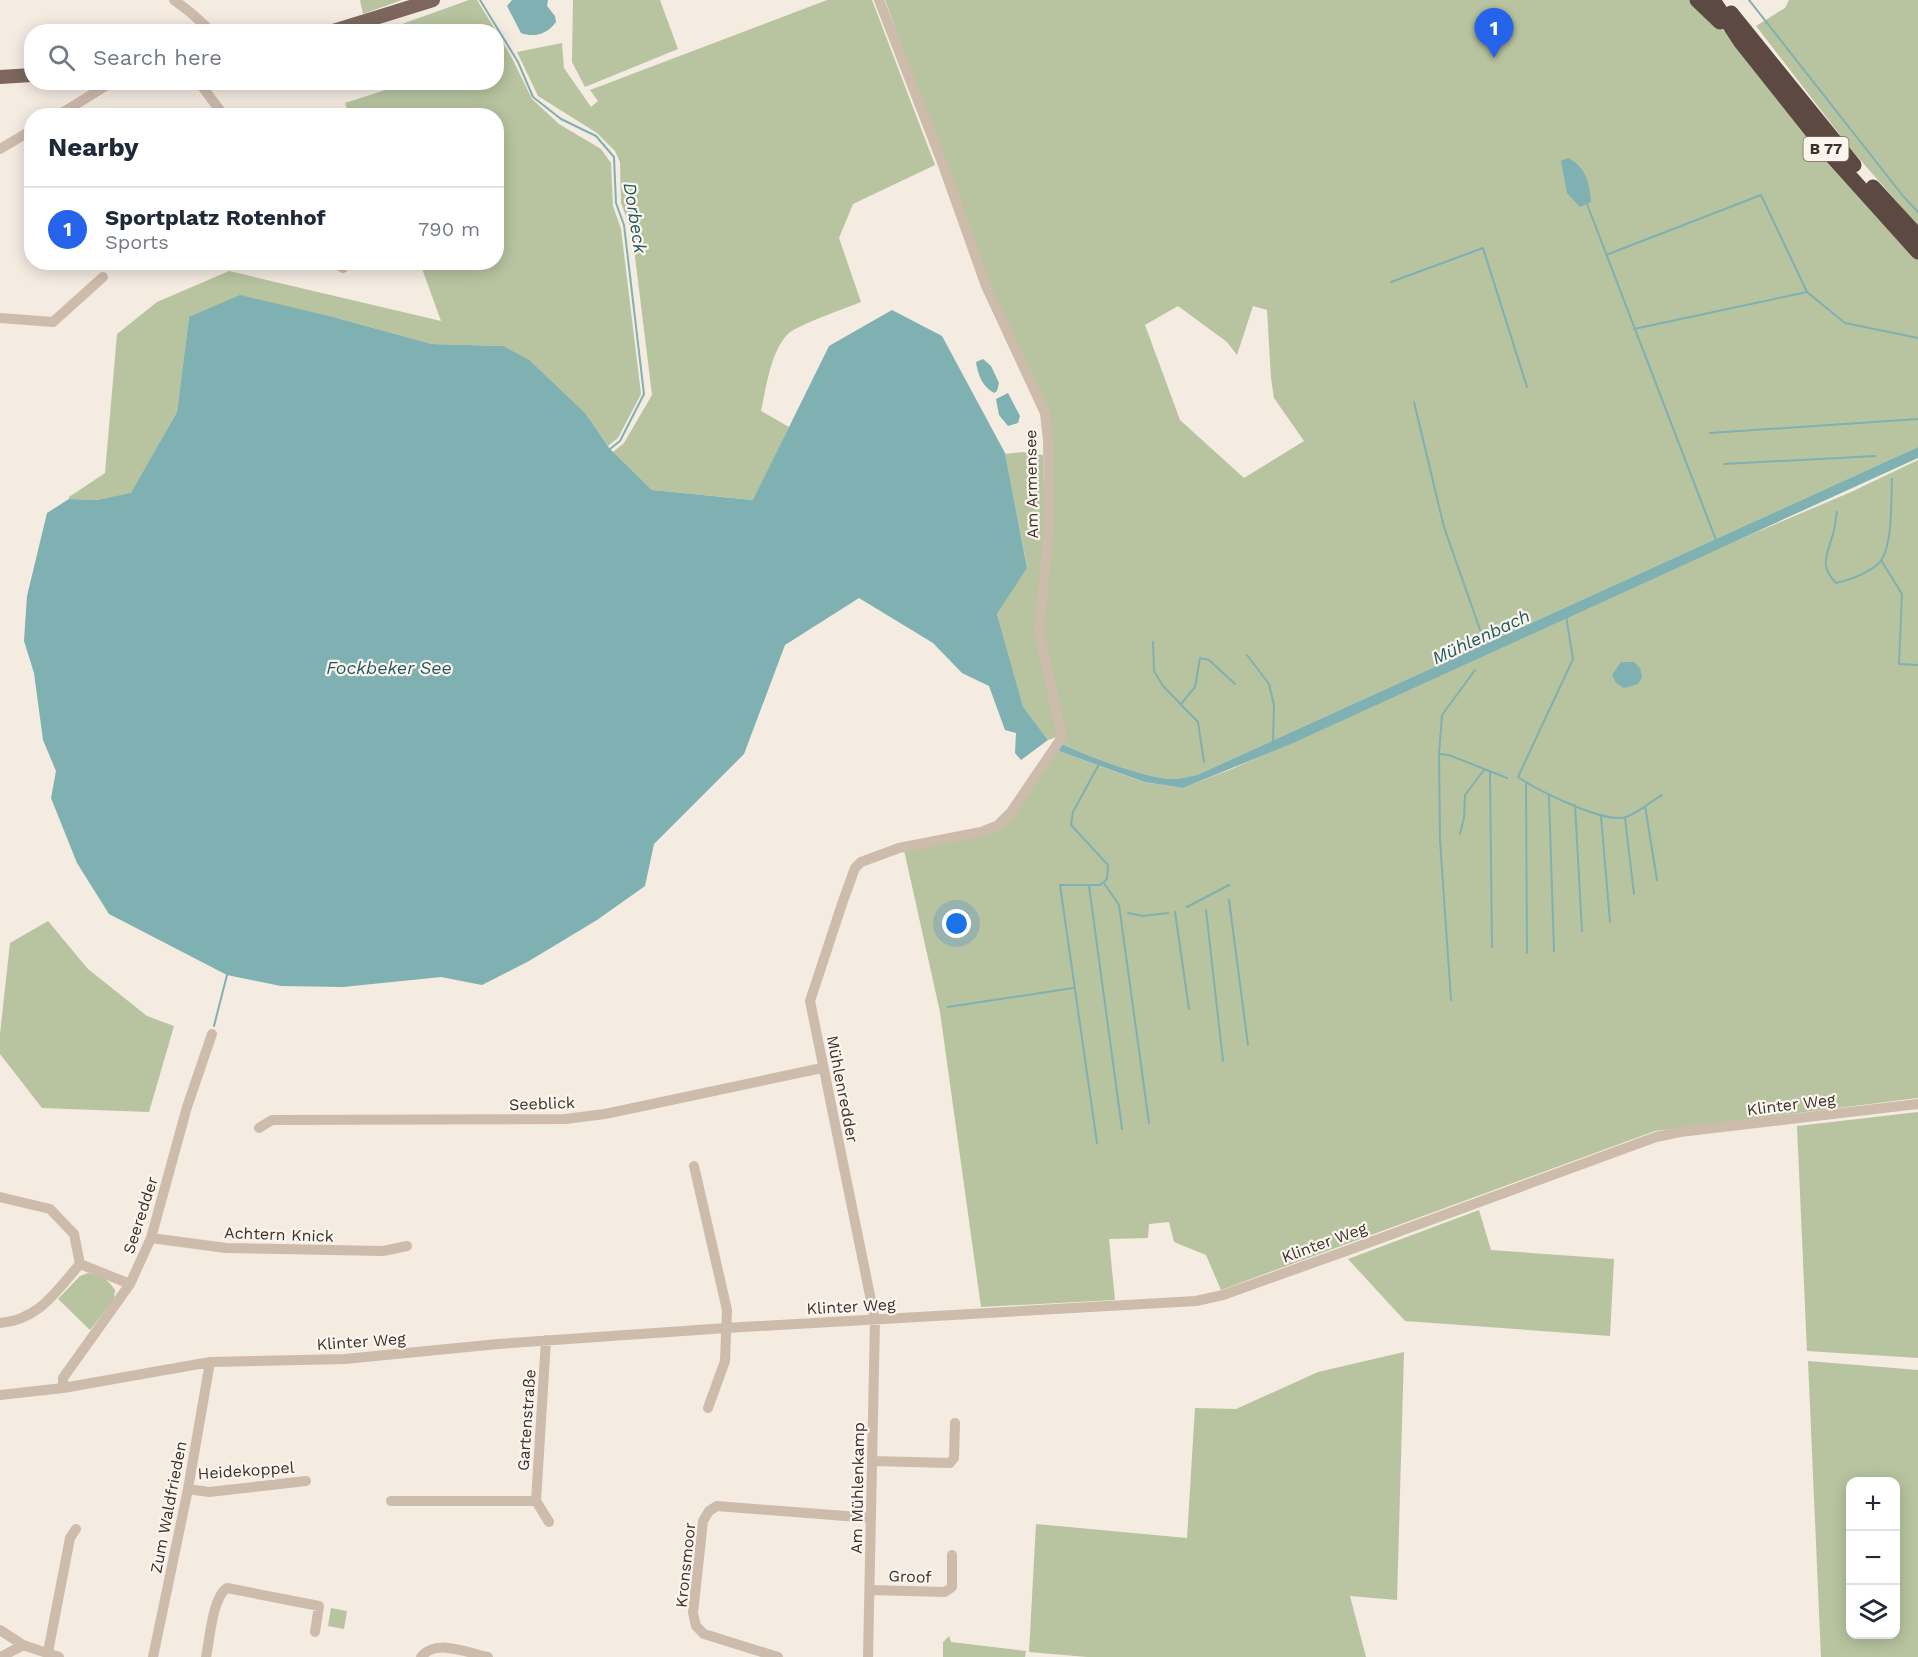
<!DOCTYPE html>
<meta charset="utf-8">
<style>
body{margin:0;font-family:"Work Sans",sans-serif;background:#f2f2f3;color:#1f2937}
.controls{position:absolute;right:18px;bottom:18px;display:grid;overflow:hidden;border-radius:12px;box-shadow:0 3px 15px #0003}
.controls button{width:54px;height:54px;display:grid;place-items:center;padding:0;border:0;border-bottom:2px solid #e0e1e3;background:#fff;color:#1f2937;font:30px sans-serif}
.you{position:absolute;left:957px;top:924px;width:21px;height:21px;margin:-15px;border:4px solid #fff;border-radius:50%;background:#1a73e8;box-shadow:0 0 0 9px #1a73e833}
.badge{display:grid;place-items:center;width:39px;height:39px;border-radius:50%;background:#2563eb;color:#fff;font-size:20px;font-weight:700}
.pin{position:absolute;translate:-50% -50px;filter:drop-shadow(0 2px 3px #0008)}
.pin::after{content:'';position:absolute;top:32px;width:21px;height:18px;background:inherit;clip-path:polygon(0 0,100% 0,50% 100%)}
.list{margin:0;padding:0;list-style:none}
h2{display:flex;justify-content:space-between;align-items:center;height:78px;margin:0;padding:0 24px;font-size:26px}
h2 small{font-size:20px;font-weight:400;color:#747a83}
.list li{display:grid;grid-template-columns:39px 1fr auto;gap:18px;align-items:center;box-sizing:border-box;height:84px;padding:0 24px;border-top:2px solid #e0e1e3}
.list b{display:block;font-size:22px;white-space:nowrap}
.list p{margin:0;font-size:20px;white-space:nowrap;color:#747a83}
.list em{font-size:20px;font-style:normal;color:#747a83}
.icon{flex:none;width:33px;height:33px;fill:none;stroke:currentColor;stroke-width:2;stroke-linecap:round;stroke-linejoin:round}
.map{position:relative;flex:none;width:1918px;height:1657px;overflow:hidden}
.search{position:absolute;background:#fff;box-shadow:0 3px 15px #0003;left:24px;top:24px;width:480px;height:66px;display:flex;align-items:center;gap:15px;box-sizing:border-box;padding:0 21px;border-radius:24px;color:#747a83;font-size:22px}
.panel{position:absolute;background:#fff;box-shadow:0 3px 15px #0003;left:24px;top:108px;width:480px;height:162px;border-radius:24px}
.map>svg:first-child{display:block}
.green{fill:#b8c4a0;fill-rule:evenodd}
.water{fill:#7fb0b2}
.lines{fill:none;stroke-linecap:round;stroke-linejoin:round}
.stream{stroke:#7fb0b2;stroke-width:2}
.minor{stroke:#cdbbac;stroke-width:10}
.major{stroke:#7d675c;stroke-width:14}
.highway{stroke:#5c4a42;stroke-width:15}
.labels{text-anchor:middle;stroke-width:4.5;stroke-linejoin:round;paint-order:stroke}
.shield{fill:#fbf5ee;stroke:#756b66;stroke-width:1.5}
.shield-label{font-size:15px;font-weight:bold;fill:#3b302b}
.street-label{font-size:16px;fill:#3b302b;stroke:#fbf5ee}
.water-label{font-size:18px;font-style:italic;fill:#1f5a5e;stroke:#fbf5ee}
</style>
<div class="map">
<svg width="1918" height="1657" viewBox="0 0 1918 1657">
<rect width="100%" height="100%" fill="#f4ebe1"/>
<!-- green -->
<path class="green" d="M360,0H402L363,14Z
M469,0H477L496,31H406L402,24Z
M573,0H660L678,49L585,87L572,62Z
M827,0H872L935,165L853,204L839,238L861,302C846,308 798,325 789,333C771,349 766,389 761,411L789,427L754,500L652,490L613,452L624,443L652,395L632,232L621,203L620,162L615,151L597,133L538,96L517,52L562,43L564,68L591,107L598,101L590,90Z
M885,0H1690L1734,40L1918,258V447L1197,775C1190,776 1181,779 1173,779C1148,779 1084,755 1060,743L1043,631L1047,413L989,285ZM1178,306L1227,342L1237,355L1253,306L1267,310L1271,378L1274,398L1304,441L1244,478L1180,420L1145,325Z
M1789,0H1918V226L1850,148L1756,26L1785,8Z
M497,32L513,60L532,99L559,124L601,149L611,163L613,206L621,229L641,394L618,438L608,446L586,414L503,346L432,344L337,318L189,317L177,412L131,494L97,500L69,499V497L105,473L117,334L157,302L229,271L441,321L420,263L496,262V116L349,115L345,103L407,83L496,82Z
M1022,452L1043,455L1045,528L1035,631L1060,736L1048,740L1023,708L997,614L1027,567L1005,454Z
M1918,460V1098L1655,1131L1221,1290L1206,1255L1174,1242L1169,1222L1149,1224L1148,1238L1109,1239L1115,1300L981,1307L940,1012L904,850L1000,829L1056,750L1143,782L1183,788L1234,768L1698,557L1851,492Z
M48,921L88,969L147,1016L174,1026L149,1112L42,1108L0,1054V1034L10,943Z
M1918,1112V1358L1807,1351L1797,1126Z
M1479,1210L1491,1250L1614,1259L1610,1336L1405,1321L1348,1259Z
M88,1273C101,1276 108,1279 115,1290L114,1299L90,1330L58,1299L80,1276Z
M1404,1352L1397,1600L1350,1596L1366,1657H1087L1029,1652L1036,1524L1187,1538L1195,1408L1236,1409L1318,1372Z
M1808,1361L1918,1370V1657H1821ZM1850,1482H1896V1634H1850Z
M331,1608L347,1611L344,1629L328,1626Z
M949,1636L951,1642L1026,1651L1025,1657H943V1642Z"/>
<!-- water -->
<path class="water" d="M512,0H548L547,6L555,16L556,22C547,34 535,38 521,33L507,6Z
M1568,158C1585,166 1590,183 1591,202L1580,207L1567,193L1561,161Z
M240,295L337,318L432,344L503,346L529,360L586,414L610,449L652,490L753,500L829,346L892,310L942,336L1005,453L1027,568L997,614L1023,707L1048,740L1021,760L1015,753L1016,733L1005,730L989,686L962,673L933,643L859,598L785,645L744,754L654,844L645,886L597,920L529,961L482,985L441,977L343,987L281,986L227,975L109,914L77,863L51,798L56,771L43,740L34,673L24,641L27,596L47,513L69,499L97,500L131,493L177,412L189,317Z
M983,359L991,366L999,383L997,391L994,393C982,386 978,375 976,362Z
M1008,393L1020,416L1018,423L1008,426L999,415L996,399Z
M1918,447V458L1293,743L1183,788L1144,782L1056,750L1060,743C1084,755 1148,779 1173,779C1181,779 1190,776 1197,775Z
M1621,662H1634L1640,668L1642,677L1638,684L1624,688L1616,683L1612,675Z"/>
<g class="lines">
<!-- stream -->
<path class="stream" d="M480,0L518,62L533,97L561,119L596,136L614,157L616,203L624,225L644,394L620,441L610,449
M1749,0L1903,196L1918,212
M1587,204L1716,540
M1606,255L1761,195L1807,292L1845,323L1918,338
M1391,282L1483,248L1527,387
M1634,329L1807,292
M1414,402L1444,527L1485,644
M1710,433L1918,419
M1724,464L1875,456
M1837,512C1835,521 1835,530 1832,537C1826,558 1820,566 1836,583C1848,581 1870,572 1879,563C1893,548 1891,500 1892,479
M1881,560L1902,594L1899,664L1918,665
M1566,616L1573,659L1518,777C1537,790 1604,824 1626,817C1638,813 1651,801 1662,795
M1153,642L1154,671L1163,686L1198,722L1204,762
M1247,655L1269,684L1274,705L1273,741
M1181,704L1195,687L1200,658L1209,660L1235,684
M1439,754L1449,755L1507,778
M1490,773L1492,947
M1526,782L1527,953
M1549,796L1554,951
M1575,805L1582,931
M1645,806L1657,880
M1601,816L1610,922
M1625,818L1634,894
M1460,834L1464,818L1465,795L1484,770
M1104,883L1119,905L1149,1123
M1089,886L1122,1129
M1229,900L1248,1045
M1187,907L1229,885
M1206,910L1223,1061
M1175,912L1189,1009
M1128,913L1143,916L1168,913
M1451,1000L1440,840L1439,754L1442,715L1475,670
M948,1007L1073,988
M214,1026L227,975
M1097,1143L1060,885H1100L1107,879L1108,865L1071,825L1073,812L1098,766"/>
<!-- minor -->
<path class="minor" d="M174,0L190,12L212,32
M199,82L224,116
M57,116L104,87
M0,149L32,130
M335,262L343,268
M0,318L53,322L103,277
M259,1128L272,1120L565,1119L605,1114L822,1068
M694,1166L727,1310L725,1361L708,1408
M0,1197L50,1209L74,1234L80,1264C56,1291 39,1320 0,1323
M151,1238L226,1248L383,1251L407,1246
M80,1264L130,1284
M63,1388V1378L130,1284L151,1238L187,1107L212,1034
M0,1395L63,1388L210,1362L345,1359L498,1344L726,1328L1196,1301L1223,1295L1346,1251L1656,1137L1680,1132L1918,1104
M872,1461L950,1463L954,1458L955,1423
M188,1489L209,1492L306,1481
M391,1501H536L546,1340
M536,1501L549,1522
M870,1590L945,1592L952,1587V1555
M0,1630L23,1645L59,1657
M48,1652L70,1538L76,1529
M1,1657L23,1645
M153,1657L188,1489L210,1362
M206,1657C210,1639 212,1598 227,1588L319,1606L315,1632
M421,1657C436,1638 468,1653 488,1657
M778,1657L704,1634L696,1626L693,1613L703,1521L709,1511L717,1506L871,1518
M868,1657L875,1320L810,1001L843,901L855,868L861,862L899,848L981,832L998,825L1011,812L1062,737L1039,631L1049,528L1048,440L1045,413L986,286L943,165L879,0"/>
<!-- major -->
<path class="major" d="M330,32L433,0
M0,77L32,75"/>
<!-- highway -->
<path class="highway" d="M1697,0L1720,22
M1713,0L1740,41L1829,153L1918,252
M1731,13L1854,165
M1873,187L1918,236"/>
</g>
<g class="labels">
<!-- shield labels -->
<rect class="shield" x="1803.5" y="137" width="45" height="24" rx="4.5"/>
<g class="shield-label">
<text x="1826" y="154">B 77</text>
</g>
<!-- street labels -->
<g class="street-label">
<text transform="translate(1031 484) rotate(-91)" y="6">Am Armensee</text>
<text transform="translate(843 1089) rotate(79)" y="6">Mühlenredder</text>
<text transform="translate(542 1103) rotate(-2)" y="6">Seeblick</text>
<text transform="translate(1791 1104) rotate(-7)" y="6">Klinter Weg</text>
<text transform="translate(140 1215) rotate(-72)" y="6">Seeredder</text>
<text transform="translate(279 1234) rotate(2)" y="6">Achtern Knick</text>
<text transform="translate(1324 1242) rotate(-20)" y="6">Klinter Weg</text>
<text transform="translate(851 1306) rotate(-3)" y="6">Klinter Weg</text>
<text transform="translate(361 1341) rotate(-4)" y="6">Klinter Weg</text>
<text transform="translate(526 1420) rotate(-86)" y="6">Gartenstraße</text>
<text transform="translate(246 1470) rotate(-4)" y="6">Heidekoppel</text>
<text transform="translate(857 1488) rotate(-89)" y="6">Am Mühlenkamp</text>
<text transform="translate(168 1507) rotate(-79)" y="6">Zum Waldfrieden</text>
<text transform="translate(685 1565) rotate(-84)" y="6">Kronsmoor</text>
<text transform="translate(910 1576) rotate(2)" y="6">Groof</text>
</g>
<!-- water labels -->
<g class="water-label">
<text transform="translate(635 218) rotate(81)" y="6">Dorbeck</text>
<text transform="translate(1481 637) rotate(-25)" y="6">Mühlenbach</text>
<text x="389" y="674">Fockbeker See</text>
</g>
</g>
</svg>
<div class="controls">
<button>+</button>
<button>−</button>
<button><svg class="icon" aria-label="layers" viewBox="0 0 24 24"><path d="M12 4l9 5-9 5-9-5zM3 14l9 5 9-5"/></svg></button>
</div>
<div class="you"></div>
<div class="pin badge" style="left:1494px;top:58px">1</div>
<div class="search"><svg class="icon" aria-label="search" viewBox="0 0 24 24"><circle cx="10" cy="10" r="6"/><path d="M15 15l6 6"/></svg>Search here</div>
<section class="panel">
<h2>Nearby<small></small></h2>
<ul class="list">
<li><span class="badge">1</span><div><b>Sportplatz Rotenhof</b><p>Sports</p></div><em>790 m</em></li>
</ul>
</section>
</div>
